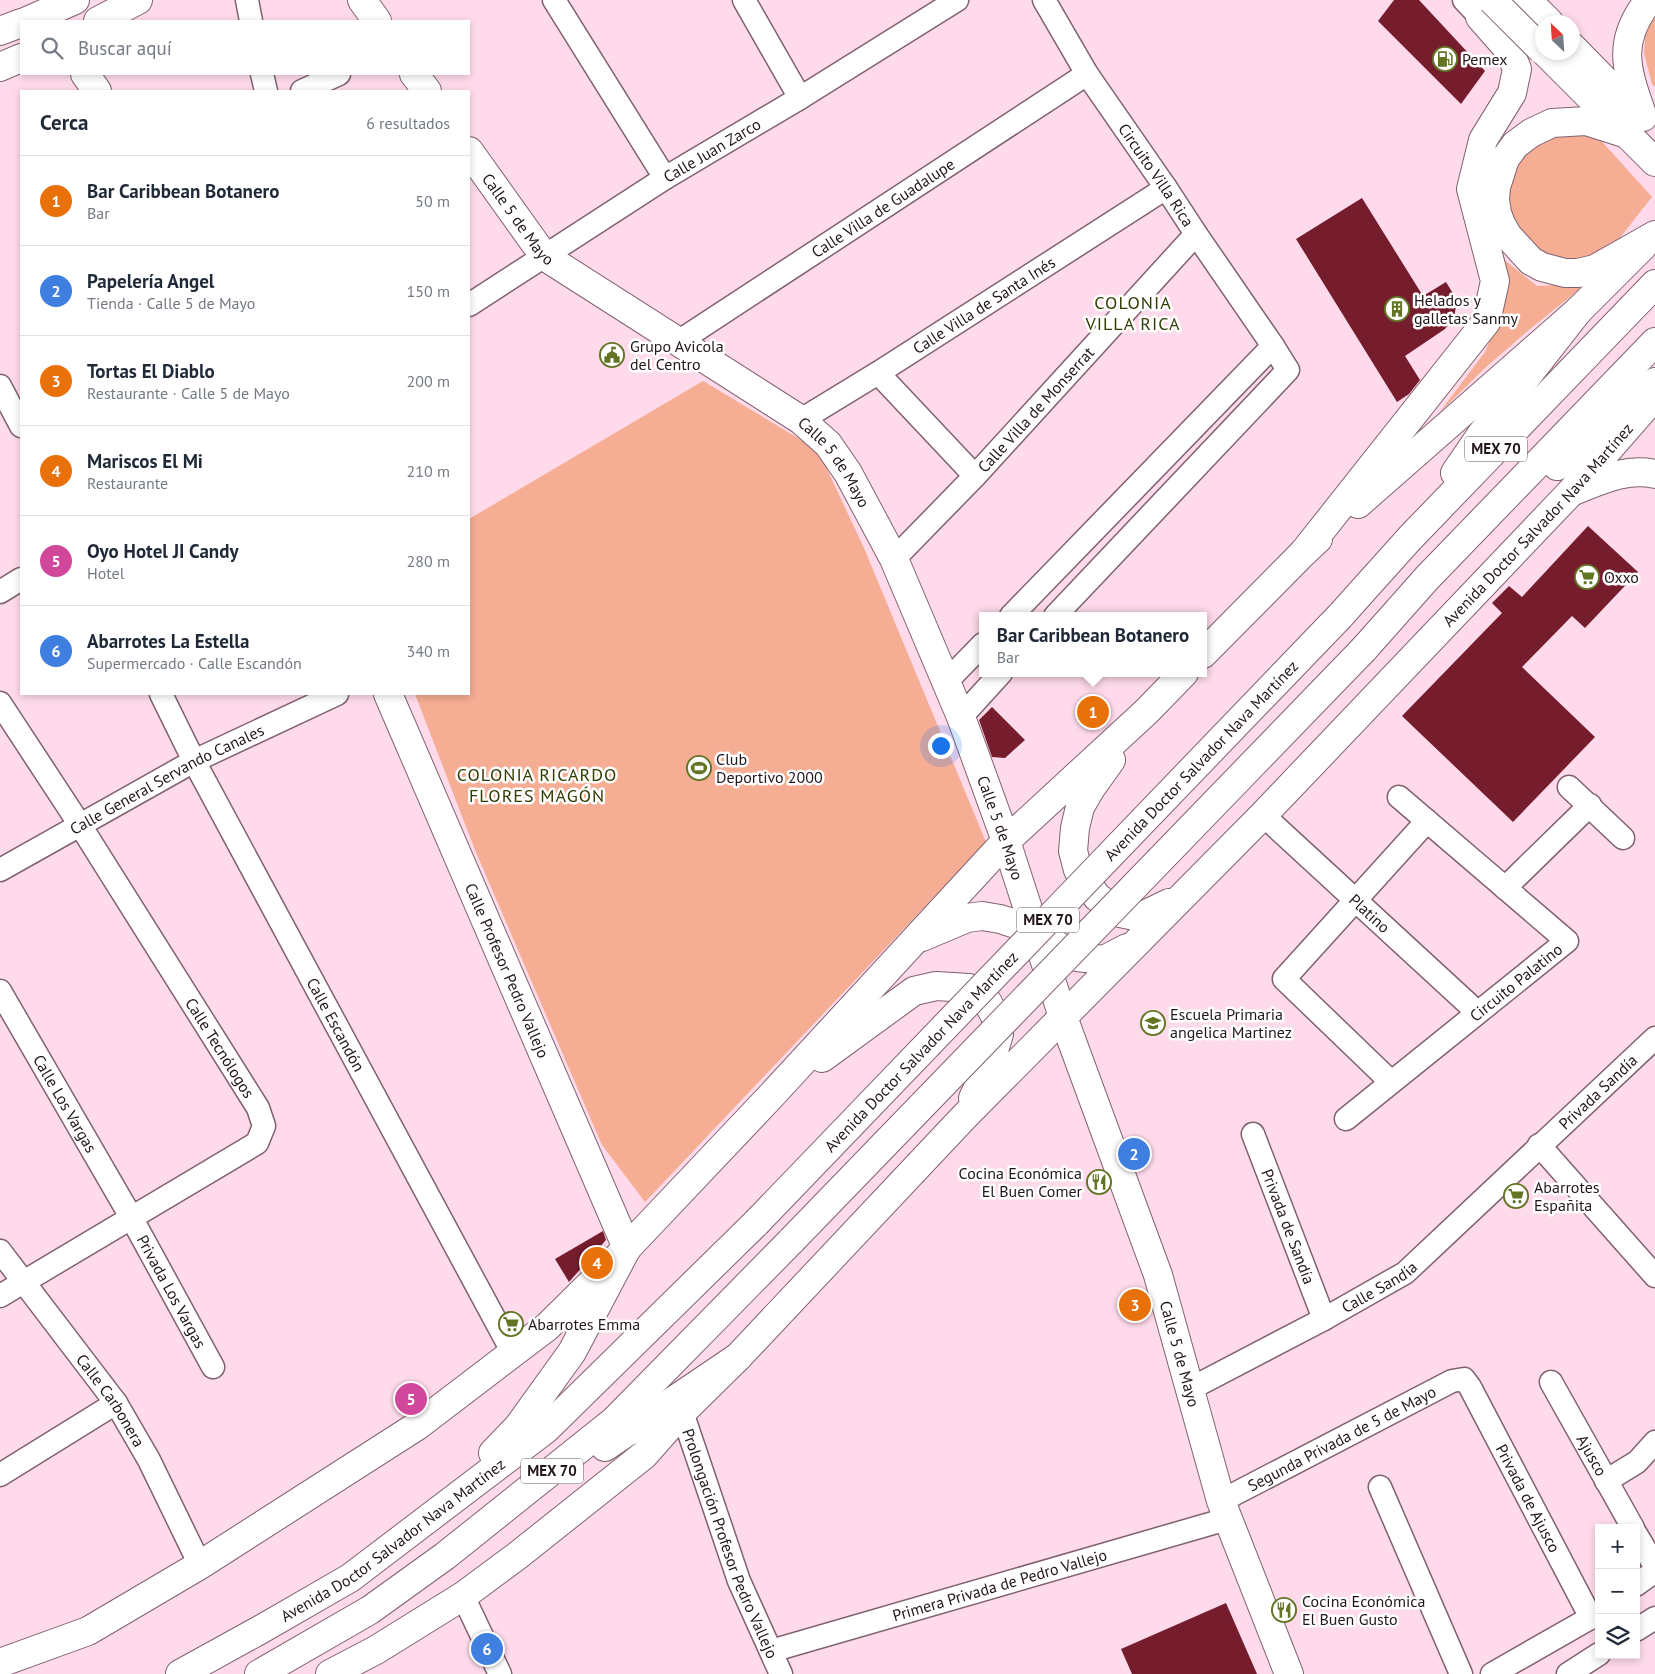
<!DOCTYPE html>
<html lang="es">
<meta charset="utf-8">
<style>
body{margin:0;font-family:"PT Sans",sans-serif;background:#f6f6f7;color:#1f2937}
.controls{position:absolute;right:15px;bottom:15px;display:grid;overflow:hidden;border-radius:0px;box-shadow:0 2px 8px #0003}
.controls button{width:45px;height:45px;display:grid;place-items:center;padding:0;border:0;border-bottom:1px solid #e0e1e3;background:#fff;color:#1f2937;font:25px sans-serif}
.compass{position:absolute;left:1535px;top:15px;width:45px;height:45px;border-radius:50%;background:#fff;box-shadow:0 2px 8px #0003;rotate:335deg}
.you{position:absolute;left:940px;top:745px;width:18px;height:18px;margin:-12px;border:4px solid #fff;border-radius:50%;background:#1a73e8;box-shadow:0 0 0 8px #1a73e833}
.badge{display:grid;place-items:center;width:32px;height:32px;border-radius:50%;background:#1a73e8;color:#fff;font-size:16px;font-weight:700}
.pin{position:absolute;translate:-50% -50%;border:2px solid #fff;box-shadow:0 1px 5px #0006}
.popup{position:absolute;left:979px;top:612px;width:228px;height:65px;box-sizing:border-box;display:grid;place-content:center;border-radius:0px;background:#fff;filter:drop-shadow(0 1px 4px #0005);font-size:16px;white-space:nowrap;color:#747a83}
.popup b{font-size:19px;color:#1f2937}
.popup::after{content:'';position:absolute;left:50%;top:100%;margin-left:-10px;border:10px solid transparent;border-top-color:#fff}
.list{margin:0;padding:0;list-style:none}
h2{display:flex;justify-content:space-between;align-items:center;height:65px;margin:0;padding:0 20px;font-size:21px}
h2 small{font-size:16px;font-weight:400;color:#747a83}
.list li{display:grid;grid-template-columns:32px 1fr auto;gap:15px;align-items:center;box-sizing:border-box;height:90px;padding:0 20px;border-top:1px solid #e0e1e3}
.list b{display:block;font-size:19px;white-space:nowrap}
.list p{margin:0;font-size:16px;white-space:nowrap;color:#747a83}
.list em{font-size:16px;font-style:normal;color:#747a83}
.icon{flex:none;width:28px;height:28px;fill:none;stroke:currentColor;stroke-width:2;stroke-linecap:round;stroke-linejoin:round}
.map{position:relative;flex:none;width:1655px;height:1674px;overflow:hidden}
.search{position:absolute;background:#fff;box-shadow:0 2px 8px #0003;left:20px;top:20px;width:450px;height:55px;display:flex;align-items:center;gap:12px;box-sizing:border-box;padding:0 18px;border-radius:0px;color:#747a83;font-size:19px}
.panel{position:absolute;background:#fff;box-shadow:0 2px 8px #0003;left:20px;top:90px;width:450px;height:605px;border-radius:0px}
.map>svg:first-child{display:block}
.green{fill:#f5ad93}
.building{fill:#751c2d}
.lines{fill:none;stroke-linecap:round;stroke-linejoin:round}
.minor-casing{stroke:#806170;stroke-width:25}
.tertiary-casing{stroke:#806170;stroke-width:30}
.secondary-casing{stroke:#806170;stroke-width:30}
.primary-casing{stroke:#806170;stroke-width:30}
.motorway-casing{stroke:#806170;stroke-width:30}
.minor{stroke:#fff;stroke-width:22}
.tertiary{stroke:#fff;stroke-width:28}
.secondary{stroke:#fff;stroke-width:28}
.primary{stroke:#fff;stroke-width:28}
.motorway{stroke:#fff;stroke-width:28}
.primary-bridge-casing{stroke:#806170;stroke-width:30;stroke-linecap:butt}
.motorway-bridge-casing{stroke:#806170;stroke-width:30;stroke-linecap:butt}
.primary-bridge{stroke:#fff;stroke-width:28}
.motorway-bridge{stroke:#fff;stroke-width:28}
.labels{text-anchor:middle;stroke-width:5;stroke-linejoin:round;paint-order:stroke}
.shield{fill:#fff;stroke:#645c60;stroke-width:1}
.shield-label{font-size:15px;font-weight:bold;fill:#22161c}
.poi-label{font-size:16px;fill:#22161c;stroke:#fff;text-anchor:start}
.street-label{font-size:16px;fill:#22161c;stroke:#fff}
.neighbourhood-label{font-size:18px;letter-spacing:1px;fill:#313d02;stroke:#fff}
</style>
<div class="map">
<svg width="1655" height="1674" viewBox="0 0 1655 1674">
<rect width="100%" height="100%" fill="#ffdaeb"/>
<!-- green -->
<path class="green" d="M1655,15V87L1652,84L1644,53L1646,25Z
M1556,130L1596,135L1652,197L1615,244L1582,259L1544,256L1515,232L1501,199L1510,166Z
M1497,254L1537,286L1586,284L1530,329L1486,367L1439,413L1485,352L1505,305Z
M703,381L818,450L864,548L986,842L645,1202L602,1145L475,850L415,694H469V519Z"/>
<!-- building -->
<path class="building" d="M1394,0H1419L1485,71L1461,104L1378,21Z
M1362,198L1423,296L1446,282L1457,300L1454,318L1445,329L1405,356L1420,380L1409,394L1397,402L1296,239Z
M1588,526L1638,572L1585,628L1572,616L1522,667L1595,737L1513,822L1402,716L1502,613L1492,603L1509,586L1522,597Z
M992,707L1025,740L1005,758L992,757L979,720Z
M603,1231L606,1240L569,1282L555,1259Z
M1226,1603L1257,1674H1132L1121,1649Z"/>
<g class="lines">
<defs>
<g id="minor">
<path d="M247,0L251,21"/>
<path d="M554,0L665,178"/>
<path d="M744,0L800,98"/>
<path id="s1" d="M1044,0L1087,74L1166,188L1196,234L1273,346L1288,370L1055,616"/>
<path d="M1464,0L1480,17L1492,6"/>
<path d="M262,74L266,91"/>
<path d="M302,91L339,74"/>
<path id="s2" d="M469,305L665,178L800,98L957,0"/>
<path id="s3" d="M678,342L1087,74"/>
<path d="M878,373L975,476"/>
<path d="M0,386L21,426"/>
<path id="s4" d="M801,420L878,373L1166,188"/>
<path id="s5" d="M894,559L975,476L1196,234"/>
<path d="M0,592L21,579"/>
<path d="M1011,616L1273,346"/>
<path d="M946,682L983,644"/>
<path id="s6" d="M161,694L194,761L513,1353"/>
<path id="s7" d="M0,703L80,825L258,1108L264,1126L257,1143L0,1296"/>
<path d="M961,717L1001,673"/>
<path d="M1569,787L1623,838"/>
<path id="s8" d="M1263,815L1477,1012"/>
<path id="s9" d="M0,870L194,761L337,694"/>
<path d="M1505,888L1590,805"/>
<path id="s10" d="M0,991L131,1217L213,1367"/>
<path d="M1391,1082L1284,979L1427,821"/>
<path id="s11" d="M1346,1119L1567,941L1399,797"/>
<path id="s12" d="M1253,1134L1324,1319"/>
<path d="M1539,1145L1655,1276"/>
<path id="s13" d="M0,1251L116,1403L149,1460L200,1565"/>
<path id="s14" d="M1551,1382L1633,1528"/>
<path id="s15" d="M1190,1389L1324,1319L1405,1273L1655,1038"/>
<path id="s16" d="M682,1412L739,1581L781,1674"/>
<path d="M0,1475L116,1403"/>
<path d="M1606,1481L1637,1462L1655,1442"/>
<path d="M1380,1487L1461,1674"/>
<path id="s17" d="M1221,1501L1452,1381L1464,1379L1470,1387L1591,1618"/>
<path d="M1636,1534L1655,1566"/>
<path d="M1636,1585L1655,1571"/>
<path d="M463,1596L500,1674"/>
<path d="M1636,1630L1655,1618"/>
<path id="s18" d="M771,1651L1227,1519"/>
<path d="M1492,1674L1599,1613"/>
<path d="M1568,1674L1599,1654"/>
</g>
<g id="tertiary">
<path d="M362,0L377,21"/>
<path d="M85,74L97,91"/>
<path d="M414,74L427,91"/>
<path id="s19" d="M469,151L544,256L801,420L828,444L848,473L894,559L961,717L1006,841L1063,1017L1158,1275L1221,1501L1289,1674"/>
<path id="s20" d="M388,694L627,1248"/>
</g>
<g id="secondary">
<path d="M27,21L75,0"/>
<path d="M98,21L138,0"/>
<path d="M0,31L21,23"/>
<path d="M0,67L21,58"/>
<path d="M1358,504L1578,311L1643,246"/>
<path d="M1304,552L1486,322L1495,281L1471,189L1483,140L1512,93L1517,69L1509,50L1480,17"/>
<path d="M1203,654L1304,552L1318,539"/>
<path d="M1111,760L1091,788L1080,807L1075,828L1073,851L1078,870L1097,897L1120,913L1140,917L1169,903"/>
<path d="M922,937L967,918L982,916L1000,919L1025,927L1077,957L1104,960L1127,948"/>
<path d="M822,1058L914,991L936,986L969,988L982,995L988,1003L995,1016L999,1034L991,1061L973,1098"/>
<path d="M0,1663L88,1631L200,1565L417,1426L547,1327L627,1248L770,1097L1006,841L1146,712L1184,673"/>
<path id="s21" d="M330,1674L376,1650L463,1596L517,1556L644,1455L682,1412L738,1357L964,1117L1263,815L1571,492L1655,396"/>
</g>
<path id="primary" d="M1527,0L1549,22
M1572,47L1614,90L1641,116
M1545,52L1655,162
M1643,117C1627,71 1615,43 1649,0
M1627,134L1586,121L1552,123L1531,133L1515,145L1505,159L1496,187L1495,200L1497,213L1501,224L1508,236L1531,261L1542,267L1565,273H1578L1595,269L1655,235
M1571,492C1597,482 1626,467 1655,474"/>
<g id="motorway">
<path d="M1557,466L1655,382"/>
<path d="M1455,473L1481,435L1578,311"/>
<path d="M1340,616L1410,538L1655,284"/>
<path d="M1364,649L1427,578L1655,342"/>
<path d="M605,1447L738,1357"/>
<path d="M493,1453L518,1427L572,1352L627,1248"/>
<path id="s22" d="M180,1674L258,1631L350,1578L546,1429L756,1223"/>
<path d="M259,1674L370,1610L445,1556L614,1421L792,1240"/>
</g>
</defs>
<!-- minor casing -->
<use href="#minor" class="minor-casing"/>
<!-- tertiary casing -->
<use href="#tertiary" class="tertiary-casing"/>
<!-- secondary casing -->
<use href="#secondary" class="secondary-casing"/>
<!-- primary casing -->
<use href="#primary" class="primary-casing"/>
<!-- motorway casing -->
<use href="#motorway" class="motorway-casing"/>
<!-- minor -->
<use href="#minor" class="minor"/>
<!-- tertiary -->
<use href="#tertiary" class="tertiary"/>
<!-- secondary -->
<use href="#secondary" class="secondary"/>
<!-- primary -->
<use href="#primary" class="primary"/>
<!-- motorway -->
<use href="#motorway" class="motorway"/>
<defs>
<path id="primary-bridge" d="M1492,0L1542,50"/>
<g id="motorway-bridge">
<path id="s23" d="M756,1223L1340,616"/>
<path d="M792,1240L1364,649"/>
</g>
</defs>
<!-- primary-bridge casing -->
<use href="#primary-bridge" class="primary-bridge-casing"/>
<!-- motorway-bridge casing -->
<use href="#motorway-bridge" class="motorway-bridge-casing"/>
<!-- primary-bridge -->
<use href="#primary-bridge" class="primary-bridge"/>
<!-- motorway-bridge -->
<use href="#motorway-bridge" class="motorway-bridge"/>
</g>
<!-- icons -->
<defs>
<symbol id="fuel-ring" viewBox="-11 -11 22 22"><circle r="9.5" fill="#fff" stroke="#627525" stroke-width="1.5"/><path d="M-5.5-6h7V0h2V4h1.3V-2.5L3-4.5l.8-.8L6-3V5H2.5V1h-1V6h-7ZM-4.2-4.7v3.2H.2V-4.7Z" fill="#627525"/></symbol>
<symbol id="building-ring" viewBox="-11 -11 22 22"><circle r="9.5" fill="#fff" stroke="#627525" stroke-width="1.5"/><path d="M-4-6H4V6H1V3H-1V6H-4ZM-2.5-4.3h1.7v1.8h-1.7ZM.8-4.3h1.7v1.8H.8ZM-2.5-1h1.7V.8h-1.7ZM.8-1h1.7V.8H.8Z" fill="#627525"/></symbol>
<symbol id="civic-ring" viewBox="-11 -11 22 22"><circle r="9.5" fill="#fff" stroke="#627525" stroke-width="1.5"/><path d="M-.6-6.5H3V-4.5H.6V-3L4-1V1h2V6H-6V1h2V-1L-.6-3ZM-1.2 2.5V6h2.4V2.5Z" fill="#627525"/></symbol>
<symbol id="supermarket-ring" viewBox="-11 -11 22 22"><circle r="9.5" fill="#fff" stroke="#627525" stroke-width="1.5"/><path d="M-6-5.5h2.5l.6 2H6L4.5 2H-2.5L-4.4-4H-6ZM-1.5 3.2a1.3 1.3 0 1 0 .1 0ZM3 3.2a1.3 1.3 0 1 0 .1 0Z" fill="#627525"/></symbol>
<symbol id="stadium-ring" viewBox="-11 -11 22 22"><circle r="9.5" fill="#fff" stroke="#627525" stroke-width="1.5"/><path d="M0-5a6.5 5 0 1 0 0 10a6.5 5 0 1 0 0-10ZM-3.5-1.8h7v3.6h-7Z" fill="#627525"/></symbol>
<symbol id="school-ring" viewBox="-11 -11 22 22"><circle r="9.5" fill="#fff" stroke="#627525" stroke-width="1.5"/><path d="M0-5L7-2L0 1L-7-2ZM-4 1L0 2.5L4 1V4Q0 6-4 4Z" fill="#627525"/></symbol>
<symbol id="restaurant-ring" viewBox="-11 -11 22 22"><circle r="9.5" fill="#fff" stroke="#627525" stroke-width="1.5"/><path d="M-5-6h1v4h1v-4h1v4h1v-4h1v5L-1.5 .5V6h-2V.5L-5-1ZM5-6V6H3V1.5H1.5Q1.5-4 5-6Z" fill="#627525"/></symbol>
</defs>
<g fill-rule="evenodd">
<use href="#fuel-ring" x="1431" y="45" width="28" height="28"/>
<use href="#building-ring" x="1383" y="295" width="28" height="28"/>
<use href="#civic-ring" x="598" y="341" width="28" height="28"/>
<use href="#supermarket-ring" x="1573" y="563" width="28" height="28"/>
<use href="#stadium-ring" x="685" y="754" width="28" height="28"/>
<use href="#school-ring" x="1139" y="1009" width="28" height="28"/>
<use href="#restaurant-ring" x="1085" y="1168" width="28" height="28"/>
<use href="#supermarket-ring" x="1502" y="1182" width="28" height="28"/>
<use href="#supermarket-ring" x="497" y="1310" width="28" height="28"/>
<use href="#restaurant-ring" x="1270" y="1596" width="28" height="28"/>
</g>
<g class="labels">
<!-- shield labels -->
<g class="shield">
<rect x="1465" y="436.5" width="62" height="25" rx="4"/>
<rect x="1017" y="907.5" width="62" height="25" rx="4"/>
<rect x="521" y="1458.5" width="62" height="25" rx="4"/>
</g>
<g class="shield-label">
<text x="1496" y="454">MEX 70</text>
<text x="1048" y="925">MEX 70</text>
<text x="552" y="1476">MEX 70</text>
</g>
<!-- poi labels -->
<g class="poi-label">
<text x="1462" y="65">Pemex</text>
<text x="1414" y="306">Helados y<tspan x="1414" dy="18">galletas Sanmy</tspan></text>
<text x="630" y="352">Grupo Avicola<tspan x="630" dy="18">del Centro</tspan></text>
<text x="1604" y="583">Oxxo</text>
<text x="716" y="765">Club<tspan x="716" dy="18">Deportivo 2000</tspan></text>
<text x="1170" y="1020">Escuela Primaria<tspan x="1170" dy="18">angelica Martinez</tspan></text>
<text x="1082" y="1179" text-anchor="end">Cocina Económica<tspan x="1082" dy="18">El Buen Comer</tspan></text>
<text x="1534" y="1193">Abarrotes<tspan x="1534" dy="18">Españita</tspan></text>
<text x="528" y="1330">Abarrotes Emma</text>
<text x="1302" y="1607">Cocina Económica<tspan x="1302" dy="18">El Buen Gusto</tspan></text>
</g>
<!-- street labels -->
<g class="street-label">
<text dy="6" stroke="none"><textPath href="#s2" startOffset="288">Calle Juan Zarco</textPath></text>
<text dy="6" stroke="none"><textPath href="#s1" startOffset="208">Circuito Villa Rica</textPath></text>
<text dy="6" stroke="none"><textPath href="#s3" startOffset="245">Calle Villa de Guadalupe</textPath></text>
<text dy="6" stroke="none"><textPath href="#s19" startOffset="84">Calle 5 de Mayo</textPath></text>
<text dy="6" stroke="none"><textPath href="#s4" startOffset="216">Calle Villa de Santa Inés</textPath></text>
<text dy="6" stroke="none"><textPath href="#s5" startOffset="206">Calle Villa de Monserrat</textPath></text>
<text dy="6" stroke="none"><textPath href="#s19" startOffset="488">Calle 5 de Mayo</textPath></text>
<text dy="6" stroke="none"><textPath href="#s21" startOffset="1674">Avenida Doctor Salvador Nava Martínez</textPath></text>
<text dy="6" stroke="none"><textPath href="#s23" startOffset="642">Avenida Doctor Salvador Nava Martínez</textPath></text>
<text dy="6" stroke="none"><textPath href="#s9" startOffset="190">Calle General Servando Canales</textPath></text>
<text dy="6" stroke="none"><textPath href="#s19" startOffset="892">Calle 5 de Mayo</textPath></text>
<text dy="6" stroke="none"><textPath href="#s8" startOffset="145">Platino</textPath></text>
<text dy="6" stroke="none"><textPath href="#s20" startOffset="301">Calle Profesor Pedro Vallejo</textPath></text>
<text dy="6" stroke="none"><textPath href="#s11" startOffset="218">Circuito Palatino</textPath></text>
<text dy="6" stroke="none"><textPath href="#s6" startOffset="374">Calle Escandón</textPath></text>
<text dy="6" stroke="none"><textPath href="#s7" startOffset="409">Calle Tecnólogos</textPath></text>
<text dy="6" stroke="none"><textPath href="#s23" startOffset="238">Avenida Doctor Salvador Nava Martínez</textPath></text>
<text dy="6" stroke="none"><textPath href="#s15" startOffset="509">Privada Sandía</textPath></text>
<text dy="6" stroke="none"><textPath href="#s10" startOffset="130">Calle Los Vargas</textPath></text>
<text dy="6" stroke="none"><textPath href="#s12" startOffset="99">Privada de Sandía</textPath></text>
<text dy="6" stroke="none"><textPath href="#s15" startOffset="215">Calle Sandía</textPath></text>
<text dy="6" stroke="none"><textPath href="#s10" startOffset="346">Privada Los Vargas</textPath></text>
<text dy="6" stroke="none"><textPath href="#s19" startOffset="1448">Calle 5 de Mayo</textPath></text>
<text dy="6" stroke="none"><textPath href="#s13" startOffset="186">Calle Carbonera</textPath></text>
<text dy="6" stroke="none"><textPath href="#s17" startOffset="136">Segunda Privada de 5 de Mayo</textPath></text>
<text dy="6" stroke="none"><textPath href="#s14" startOffset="84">Ajusco</textPath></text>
<text dy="6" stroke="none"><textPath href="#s17" startOffset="408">Privada de Ajusco</textPath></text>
<text dy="6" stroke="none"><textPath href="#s22" startOffset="252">Avenida Doctor Salvador Nava Martínez</textPath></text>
<text dy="6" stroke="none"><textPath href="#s16" startOffset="140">Prolongación Profesor Pedro Vallejo</textPath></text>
<text dy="6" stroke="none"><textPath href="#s18" startOffset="238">Primera Privada de Pedro Vallejo</textPath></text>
</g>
<!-- neighbourhood labels -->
<g class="neighbourhood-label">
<text x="1133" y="309">COLONIA<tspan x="1133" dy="21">VILLA RICA</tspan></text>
<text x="537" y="781">COLONIA RICARDO<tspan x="537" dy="21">FLORES MAGÓN</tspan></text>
</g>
</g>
</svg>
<div class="controls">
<button>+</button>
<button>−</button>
<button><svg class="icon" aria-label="layers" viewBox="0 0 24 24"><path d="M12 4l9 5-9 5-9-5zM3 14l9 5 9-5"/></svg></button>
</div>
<svg class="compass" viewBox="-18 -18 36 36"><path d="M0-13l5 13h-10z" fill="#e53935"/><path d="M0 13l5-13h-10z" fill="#747a83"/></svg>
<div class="you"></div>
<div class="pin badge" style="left:1093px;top:712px;background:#e8710a">1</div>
<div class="popup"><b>Bar Caribbean Botanero</b>Bar</div>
<div class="pin badge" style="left:1134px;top:1154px;background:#3f7fe0">2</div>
<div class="pin badge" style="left:1135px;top:1305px;background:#e8710a">3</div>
<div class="pin badge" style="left:597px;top:1263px;background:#e8710a">4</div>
<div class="pin badge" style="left:411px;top:1399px;background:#d1479c">5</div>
<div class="pin badge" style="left:487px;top:1649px;background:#3f7fe0">6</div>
<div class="search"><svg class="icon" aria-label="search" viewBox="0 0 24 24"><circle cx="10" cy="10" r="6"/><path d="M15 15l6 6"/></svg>Buscar aquí</div>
<section class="panel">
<h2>Cerca<small>6 resultados</small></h2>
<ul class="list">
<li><span class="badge" style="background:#e8710a">1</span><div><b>Bar Caribbean Botanero</b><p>Bar</p></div><em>50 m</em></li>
<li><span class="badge" style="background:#3f7fe0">2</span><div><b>Papelería Angel</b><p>Tienda · Calle 5 de Mayo</p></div><em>150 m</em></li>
<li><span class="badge" style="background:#e8710a">3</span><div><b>Tortas El Diablo</b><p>Restaurante · Calle 5 de Mayo</p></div><em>200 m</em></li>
<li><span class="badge" style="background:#e8710a">4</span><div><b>Mariscos El Mi</b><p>Restaurante</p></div><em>210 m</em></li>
<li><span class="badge" style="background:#d1479c">5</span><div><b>Oyo Hotel JI Candy</b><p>Hotel</p></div><em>280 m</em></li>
<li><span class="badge" style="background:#3f7fe0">6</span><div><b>Abarrotes La Estella</b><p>Supermercado · Calle Escandón</p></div><em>340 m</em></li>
</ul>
</section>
</div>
